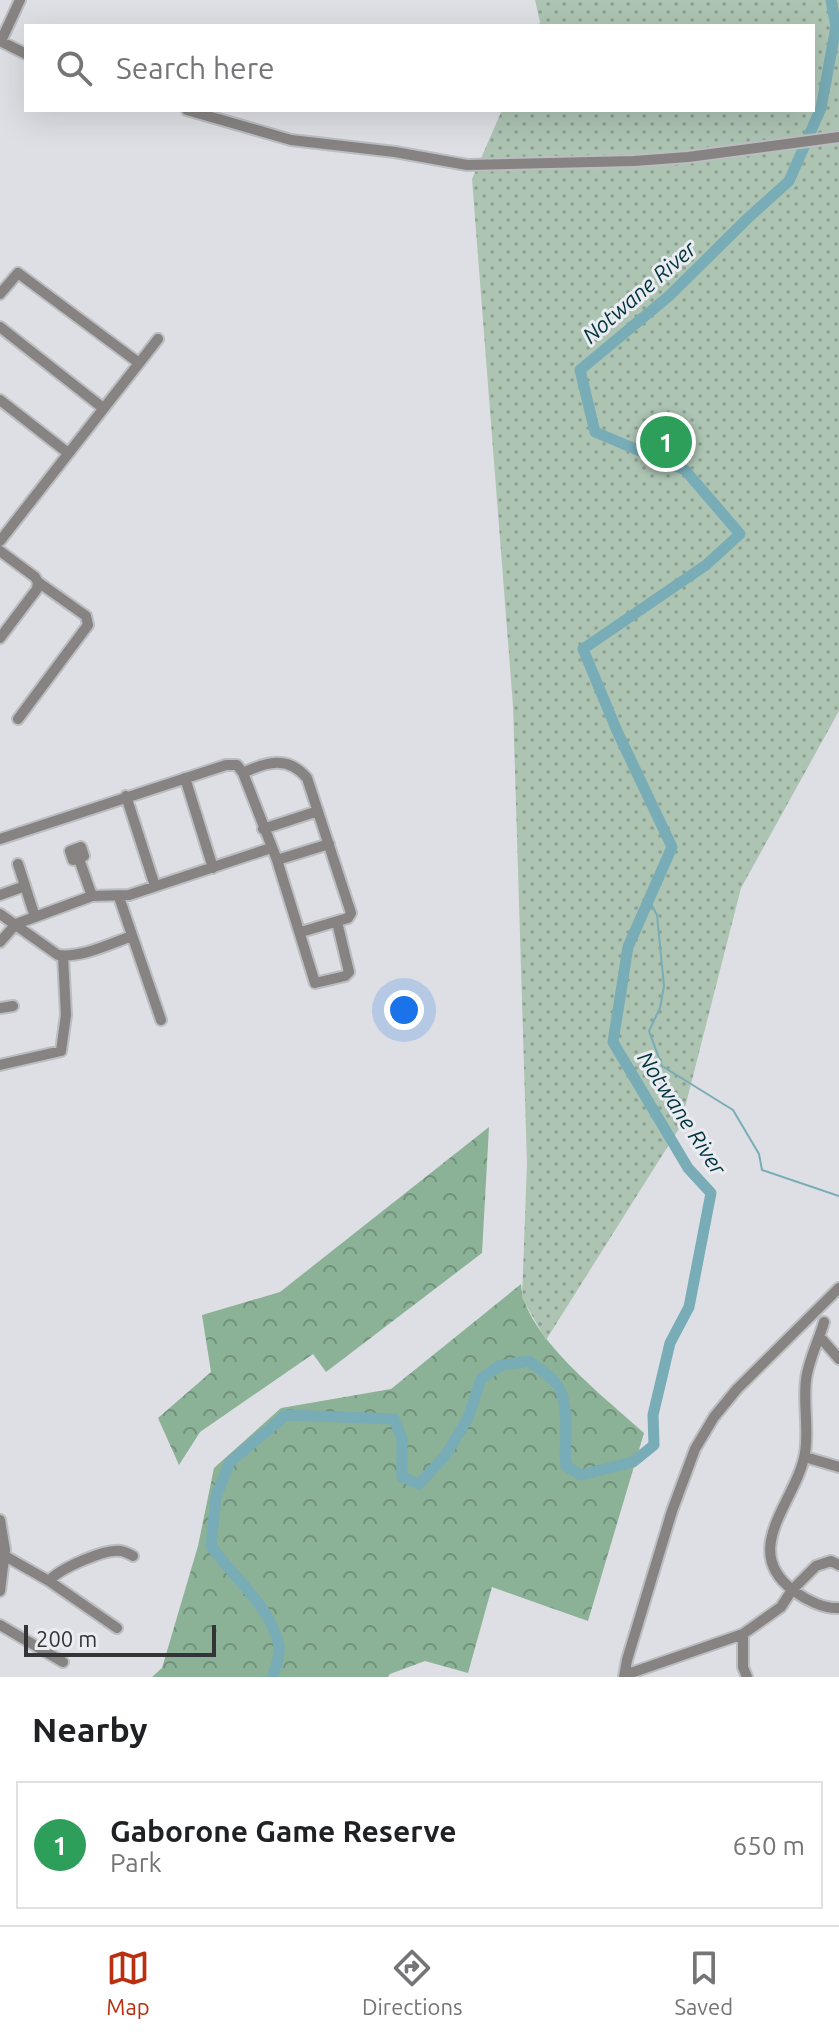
<!DOCTYPE html>
<style>
body{margin:0;font-family:Ubuntu,sans-serif;background:#f6f6f6;color:#202124}
.scale{position:absolute;left:24px;bottom:20px;width:192px;box-sizing:border-box;padding-left:8px;border:4px solid #333436;border-top:0;font-size:22px;line-height:28px;white-space:nowrap;color:#333436;-webkit-text-stroke:6px #eaecf1;paint-order:stroke}
.you{position:absolute;left:404px;top:1010px;width:28px;height:28px;margin:-20px;border:6px solid #fff;border-radius:50%;background:#1a73e8;box-shadow:0 0 0 12px #1a73e833}
.badge{display:grid;place-items:center;width:52px;height:52px;border-radius:50%;background:#ba2f0f;color:#fff;font-size:26px;font-weight:700}
.pin{position:absolute;translate:-50% -50%;border:4px solid #fff;box-shadow:0 2px 8px #0006}
.list{margin:0;padding:0;list-style:none}
h2{display:flex;justify-content:space-between;align-items:center;height:104px;margin:0;padding:0 32px;font-size:34px}
h2 small{font-size:26px;font-weight:400;color:#757577}
.list li{display:grid;grid-template-columns:52px 1fr auto;gap:24px;align-items:center;box-sizing:border-box;height:128px;margin:0 16px 16px;padding:0 16px;border:2px solid #e0e0e0;border-radius:0px}
.list b{display:block;font-size:30px;white-space:nowrap}
.list p{margin:0;font-size:26px;white-space:nowrap;color:#757577}
.list em{font-size:26px;font-style:normal;color:#757577}
.icon{flex:none;width:44px;height:44px;fill:none;stroke:currentColor;stroke-width:2;stroke-linecap:round;stroke-linejoin:round}
.map{position:relative;flex:none;width:839px;height:1677px;overflow:hidden}
.search{position:absolute;background:#fff;box-shadow:0 8px 32px #0002;left:24px;right:24px;top:24px;height:88px;display:flex;align-items:center;gap:20px;box-sizing:border-box;padding:0 28px;border-radius:0px;color:#757577;font-size:30px}
.sheet{height:248px;background:#fff}
nav{display:flex;justify-content:space-around;align-items:center;box-sizing:border-box;height:112px;border-top:2px solid #e0e0e0;background:#fff;font-size:22px;color:#757577}
nav a{display:grid;justify-items:center;gap:4px}
nav .on{color:#ba2f0f}
.map>svg:first-child{display:block}
.forest{fill:url(#forest-crowns)}
.park{fill:url(#park-dots)}
.lines{fill:none;stroke-linecap:round;stroke-linejoin:round}
.stream{stroke:#78acb6;stroke-width:2}
.river{stroke:#78acb6;stroke-width:11}
.minor-casing{stroke:#bbbdc1;stroke-width:14}
.minor{stroke:#868382;stroke-width:10}
.labels{text-anchor:middle;stroke-width:6;stroke-linejoin:round;paint-order:stroke}
.water-label{font-size:22px;font-style:italic;fill:#00353d;stroke:#eaecf1}
</style>
<div class="map">
<svg width="839" height="1677" viewBox="0 0 839 1677">
<defs>
<pattern id="forest-crowns" width="20" height="18" patternUnits="userSpaceOnUse" patternTransform="scale(2)"><rect width="20" height="18" fill="#8bb196"/><path d="M2 6a3 3 0 1 1 6 0M12 15a3 3 0 1 1 6 0" fill="none" stroke="#72917b"/></pattern>
<pattern id="park-dots" width="8" height="8" patternUnits="userSpaceOnUse" patternTransform="scale(2)"><rect width="8" height="8" fill="#adc4b3"/><path d="M2 2h.1M6 6h.1" fill="none" stroke="#8da092" stroke-width="1.8" stroke-linecap="round"/></pattern>
</defs>
<rect width="100%" height="100%" fill="#dddfe4"/>
<!-- forest -->
<path class="forest" d="M489,1127L482,1253L326,1372L313,1354L200,1432L179,1465L158,1418L211,1372L202,1315L280,1292Z
M521,1284C523,1335 607,1399 644,1433L588,1621L492,1587L468,1673L425,1661L390,1674L388,1677H152L162,1668L198,1546L214,1468L281,1408L391,1389Z"/>
<!-- park -->
<path class="park" d="M535,0H839V711L741,888L680,1127L546,1340L522,1298L527,1164L513,706L472,179L502,110H813V26H538L540,22Z"/>
<g class="lines">
<!-- stream -->
<path class="stream" d="M649,900L657,915L664,986L660,1008L649,1031L662,1066L733,1110L759,1154L762,1170L839,1196"/>
<!-- river -->
<path class="river" d="M273,1677C275,1668 281,1655 279,1646C271,1607 234,1578 211,1546L216,1496L230,1462L286,1415L394,1419L402,1439V1477L419,1484L445,1456L468,1418L481,1379L499,1366L529,1361C538,1368 548,1374 555,1382C572,1401 563,1442 566,1466L581,1475L633,1462L654,1445L653,1415L670,1343L689,1307L711,1193L688,1168L613,1042L628,947L672,847L617,731L583,649L706,565L740,534L685,470L595,432L580,370L669,296L748,218L789,181L821,108L836,27L831,0"/>
<defs>
<path id="minor" d="M0,41L26,54
M1,41L20,0
M187,110L291,140L395,152L467,165L634,161L688,157L839,137
M0,294L18,273L139,363
M0,327L103,408
M0,400L68,453
M0,541L158,339
M0,551L35,577L38,582L86,616L88,625L18,719
M0,638L37,589L38,582
M243,773C266,762 288,755 307,778L351,913L348,918L301,932
M185,778L213,868
M126,796L155,886
M263,829L318,811
M0,839L226,765H237L243,773L277,860L315,983L345,976L349,972L337,922
M81,847L84,856L73,860L70,851Z
M79,859L92,896
M277,860L329,844
M18,864L35,917
M0,895L25,886
M119,897L161,1020
M0,914L58,955C82,958 109,944 132,936
M0,942L16,924L92,896L129,895L271,848
M0,1008L13,1006
M0,1065L61,1051L66,1015L63,956
M824,1322C819,1340 808,1361 806,1380C803,1404 809,1429 805,1453C797,1501 738,1550 794,1591C806,1600 824,1609 839,1608
M820,1337L839,1359
M805,1457L839,1467
M0,1520L5,1550L0,1591
M5,1556L49,1581L117,1628
M49,1581C59,1569 105,1548 121,1551C123,1551 132,1555 133,1556
M0,1625L63,1662
M743,1634V1667L747,1677
M625,1675L743,1634L781,1607L792,1590L816,1566L831,1561L839,1565
M624,1677L627,1660L672,1511L695,1449L714,1417L737,1389L839,1288"/>
</defs>
<!-- minor casing -->
<use href="#minor" class="minor-casing"/>
<!-- minor -->
<use href="#minor" class="minor"/>
</g>
<g class="labels">
<!-- water labels -->
<g class="water-label">
<text transform="translate(639 292) rotate(-41)" y="8">Notwane River</text>
<text transform="translate(682 1113) rotate(57)" y="8">Notwane River</text>
</g>
</g>
</svg>
<div class="scale">200 m</div>
<div class="you"></div>
<div class="pin badge" style="left:666px;top:442px;background:#2e9e5b">1</div>
<div class="search"><svg class="icon" aria-label="search" viewBox="0 0 24 24"><circle cx="10" cy="10" r="6"/><path d="M15 15l6 6"/></svg>Search here</div>
</div>
<section class="sheet">
<h2>Nearby<small></small></h2>
<ul class="list">
<li><span class="badge" style="background:#2e9e5b">1</span><div><b>Gaborone Game Reserve</b><p>Park</p></div><em>650 m</em></li>
</ul>
</section>
<nav>
<a class="on"><svg class="icon" aria-label="map" viewBox="0 0 24 24"><path d="M3 6l6-2 6 2 6-2v14l-6 2-6-2-6 2zM9 4v14M15 6v14"/></svg>Map</a>
<a><svg class="icon" aria-label="directions" viewBox="0 0 24 24"><path d="M12 3l9 9-9 9-9-9zM9 14v-3h6M13 9l2 2-2 2"/></svg>Directions</a>
<a><svg class="icon" aria-label="saved" viewBox="0 0 24 24"><path d="M7 4h10v16l-5-4-5 4z"/></svg>Saved</a>
</nav>
